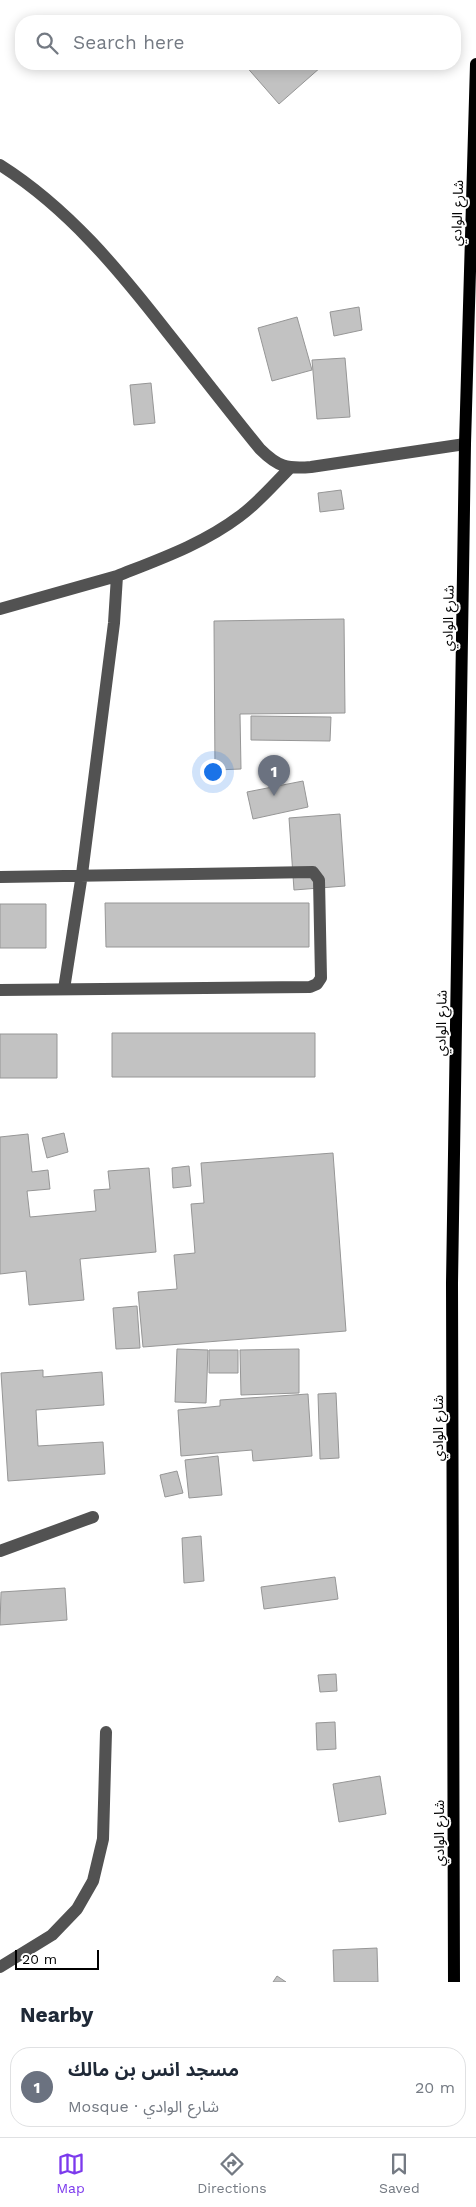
<!DOCTYPE html>
<meta charset="utf-8">
<style>
body{margin:0;font-family:"Work Sans","Noto Sans Arabic",sans-serif;background:#f2f2f3;color:#1f2937}
.scale{position:absolute;left:15px;bottom:12px;width:84px;box-sizing:border-box;padding-left:5px;border:2px solid #000;border-top:0;font-size:14px;line-height:18px;white-space:nowrap;color:#000;-webkit-text-stroke:4px #fff;paint-order:stroke}
.you{position:absolute;left:212px;top:771px;width:18px;height:18px;margin:-12px;border:4px solid #fff;border-radius:50%;background:#1a73e8;box-shadow:0 0 0 8px #1a73e833}
.badge{display:grid;place-items:center;width:32px;height:32px;border-radius:50%;background:#7c3aed;color:#fff;font-size:16px;font-weight:700}
.pin{position:absolute;translate:-50% -41px;filter:drop-shadow(0 1px 2px #0008)}
.pin::after{content:'';position:absolute;top:26px;width:18px;height:15px;background:inherit;clip-path:polygon(0 0,100% 0,50% 100%)}
.list{margin:0;padding:0;list-style:none}
h2{display:flex;justify-content:space-between;align-items:center;height:65px;margin:0;padding:0 20px;font-size:21px}
h2 small{font-size:16px;font-weight:400;color:#747a83}
.list li{display:grid;grid-template-columns:32px 1fr auto;gap:15px;align-items:center;box-sizing:border-box;height:80px;margin:0 10px 10px;padding:0 10px;border:1px solid #e0e1e3;border-radius:20px}
.list b{display:block;font-size:19px;white-space:nowrap}
.list p{margin:0;font-size:16px;white-space:nowrap;color:#747a83}
.list em{font-size:16px;font-style:normal;color:#747a83}
.icon{flex:none;width:28px;height:28px;fill:none;stroke:currentColor;stroke-width:2;stroke-linecap:round;stroke-linejoin:round}
.map{position:relative;flex:none;width:476px;height:1982px;overflow:hidden}
.search{position:absolute;background:#fff;box-shadow:0 2px 12px #0003;left:15px;right:15px;top:15px;height:55px;display:flex;align-items:center;gap:12px;box-sizing:border-box;padding:0 18px;border-radius:20px;color:#747a83;font-size:19px}
.sheet{height:155px;background:#fff}
nav{display:flex;justify-content:space-around;align-items:center;box-sizing:border-box;height:70px;border-top:1px solid #e0e1e3;background:#fff;font-size:14px;color:#747a83}
nav a{display:grid;justify-items:center;gap:2px}
nav .on{color:#7c3aed}
.map>svg:first-child{display:block}
.building{fill:#c2c2c2;stroke:#969696}
.lines{fill:none;stroke-linecap:round;stroke-linejoin:round}
.minor{stroke:#525252;stroke-width:12}
.major{stroke:#000;stroke-width:12}
.labels{text-anchor:middle;stroke-width:4;stroke-linejoin:round;paint-order:stroke}
.street-label{font-size:14px;fill:#000;stroke:#fff}
</style>
<div class="map">
<svg width="476" height="1982" viewBox="0 0 476 1982">
<rect width="100%" height="100%" fill="#fff"/>
<!-- building -->
<path class="building" d="M244,64H318L321,67L279,104Z
M359,307L362,330L334,336L330,312Z
M297,317L312,370L272,381L258,328Z
M345,358L350,417L317,419L312,360Z
M151,383L155,423L134,425L130,385Z
M341,490L344,509L320,512L318,493Z
M344,619L345,713L240,714L241,769L215,770L214,621Z
M251,716L331,717L330,741L251,740Z
M303,781L308,807L253,819L247,792Z
M340,814L345,886L294,890L289,818Z
M105,903H309V947H106Z
M0,904H46V948H0Z
M112,1033H315V1077H112Z
M0,1034H57V1078H0Z
M64,1133L68,1152L47,1158L42,1138Z
M28,1134L32,1172L48,1170L50,1189L27,1191L30,1217L96,1211L94,1190L110,1189L108,1171L149,1168L156,1252L80,1259L84,1300L29,1305L26,1271L0,1274V1137Z
M333,1153L346,1331L143,1347L138,1292L177,1289L174,1255L195,1253L191,1204L204,1203L201,1163Z
M189,1166L191,1186L173,1188L172,1168Z
M137,1306L140,1348L116,1349L113,1308Z
M177,1349L208,1350L206,1403L175,1402Z
M299,1349V1393L241,1395L240,1350Z
M209,1350H238V1373H209Z
M43,1370V1377L102,1372L104,1405L36,1410L38,1446L103,1442L105,1474L8,1481L1,1373Z
M336,1393L339,1458L320,1459L318,1394Z
M308,1394L312,1456L253,1461L252,1450L181,1456L178,1410L220,1406V1400Z
M218,1456L222,1495L189,1498L185,1460Z
M177,1471L183,1493L165,1497L160,1475Z
M201,1536L204,1581L184,1583L182,1538Z
M335,1577L338,1599L264,1609L261,1587Z
M65,1588L67,1620L0,1625L1,1592Z
M336,1674L337,1691L320,1692L318,1675Z
M335,1722L336,1749L317,1750L316,1723Z
M380,1776L386,1814L339,1822L333,1784Z
M377,1948L378,1982H334L333,1950Z
M277,1976L286,1982H273Z"/>
<g class="lines">
<!-- minor -->
<path class="minor" d="M0,165C68,208 119,270 168,333C199,372 229,411 260,449C278,467 287,469 311,467L465,444
M0,609L117,576
M0,877L313,872L319,880L321,978L317,984L310,987L0,990
M64,989L82,874L114,623L117,576C160,559 203,544 240,516C258,503 274,484 290,468
M0,1551L93,1517
M0,1967L52,1935L77,1909L93,1881L103,1839L106,1732"/>
<!-- major -->
<path class="major" d="M454,1982L452,1283L465,444L476,64"/>
</g>
<g class="labels">
<!-- street labels -->
<g class="street-label">
<text transform="translate(457 213) rotate(-88)" y="5">شارع الوادي</text>
<text transform="translate(448 618) rotate(-89)" y="5">شارع الوادي</text>
<text transform="translate(441 1023) rotate(-89)" y="5">شارع الوادي</text>
<text transform="translate(438 1428) rotate(-90)" y="5">شارع الوادي</text>
<text transform="translate(439 1833) rotate(-90)" y="5">شارع الوادي</text>
</g>
</g>
</svg>
<div class="scale">20 m</div>
<div class="you"></div>
<div class="pin badge" style="left:274px;top:796px;background:#6b7280">1</div>
<div class="search"><svg class="icon" aria-label="search" viewBox="0 0 24 24"><circle cx="10" cy="10" r="6"/><path d="M15 15l6 6"/></svg>Search here</div>
</div>
<section class="sheet">
<h2>Nearby<small></small></h2>
<ul class="list">
<li><span class="badge" style="background:#6b7280">1</span><div><b>مسجد انس بن مالك</b><p>Mosque · شارع الوادي</p></div><em>20 m</em></li>
</ul>
</section>
<nav>
<a class="on"><svg class="icon" aria-label="map" viewBox="0 0 24 24"><path d="M3 6l6-2 6 2 6-2v14l-6 2-6-2-6 2zM9 4v14M15 6v14"/></svg>Map</a>
<a><svg class="icon" aria-label="directions" viewBox="0 0 24 24"><path d="M12 3l9 9-9 9-9-9zM9 14v-3h6M13 9l2 2-2 2"/></svg>Directions</a>
<a><svg class="icon" aria-label="saved" viewBox="0 0 24 24"><path d="M7 4h10v16l-5-4-5 4z"/></svg>Saved</a>
</nav>
